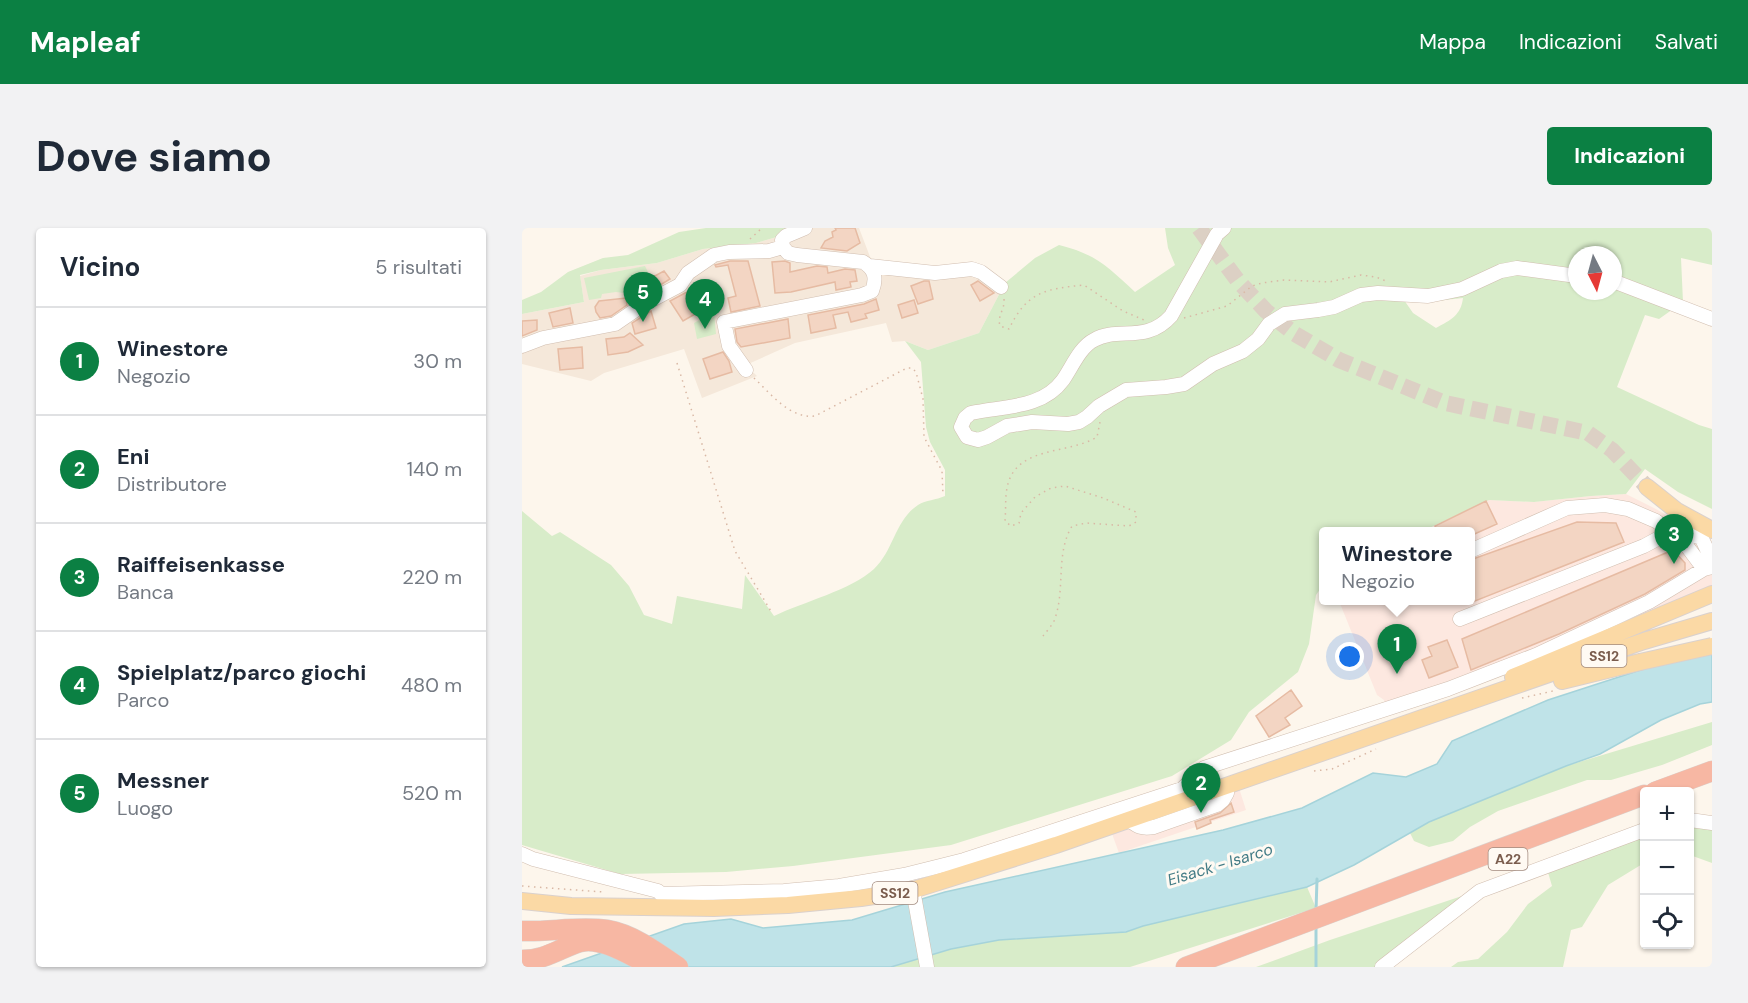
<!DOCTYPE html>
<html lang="it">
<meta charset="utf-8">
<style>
body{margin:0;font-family:"DM Sans",sans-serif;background:#f2f2f3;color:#1f2937}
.controls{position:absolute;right:18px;bottom:18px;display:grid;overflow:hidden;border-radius:6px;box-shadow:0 2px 4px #0004}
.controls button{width:54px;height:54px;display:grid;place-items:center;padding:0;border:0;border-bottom:2px solid #e0e1e3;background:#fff;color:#1f2937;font:30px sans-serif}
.compass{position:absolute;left:1046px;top:18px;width:54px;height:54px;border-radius:50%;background:#fff;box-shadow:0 2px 4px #0004;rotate:174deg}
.you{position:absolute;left:828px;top:429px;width:21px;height:21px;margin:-15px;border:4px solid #fff;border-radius:50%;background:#1a73e8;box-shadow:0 0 0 9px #1a73e833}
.badge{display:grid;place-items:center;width:39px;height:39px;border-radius:50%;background:#0b8043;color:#fff;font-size:20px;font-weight:700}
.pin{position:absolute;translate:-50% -50px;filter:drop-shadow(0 2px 3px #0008)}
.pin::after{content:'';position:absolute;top:32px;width:21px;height:18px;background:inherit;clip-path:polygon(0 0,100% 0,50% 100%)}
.popup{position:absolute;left:797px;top:299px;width:156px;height:78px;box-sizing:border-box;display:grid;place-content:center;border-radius:6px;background:#fff;filter:drop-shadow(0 2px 4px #0005);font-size:20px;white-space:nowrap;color:#747a83}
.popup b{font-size:22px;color:#1f2937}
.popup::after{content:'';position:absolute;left:50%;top:100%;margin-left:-12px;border:12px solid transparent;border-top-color:#fff}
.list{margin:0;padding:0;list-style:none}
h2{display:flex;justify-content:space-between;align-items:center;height:78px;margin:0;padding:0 24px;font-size:26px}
h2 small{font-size:20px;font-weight:400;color:#747a83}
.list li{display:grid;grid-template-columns:39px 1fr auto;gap:18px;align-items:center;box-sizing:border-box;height:108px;padding:0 24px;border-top:2px solid #e0e1e3}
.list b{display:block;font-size:22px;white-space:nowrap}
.list p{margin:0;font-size:20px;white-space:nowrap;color:#747a83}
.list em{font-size:20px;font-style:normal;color:#747a83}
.icon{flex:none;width:33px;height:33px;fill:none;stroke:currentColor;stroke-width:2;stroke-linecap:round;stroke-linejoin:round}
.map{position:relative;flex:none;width:1190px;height:739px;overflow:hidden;border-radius:6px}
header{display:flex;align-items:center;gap:36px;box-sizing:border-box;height:84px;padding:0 30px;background:#0b8043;color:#fff}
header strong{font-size:28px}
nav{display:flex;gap:33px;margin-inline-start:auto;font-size:21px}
.intro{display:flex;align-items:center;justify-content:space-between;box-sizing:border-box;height:144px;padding:0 36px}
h1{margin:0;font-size:42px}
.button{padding:15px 27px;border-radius:6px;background:#0b8043;color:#fff;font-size:21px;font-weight:700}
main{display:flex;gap:36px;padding:0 36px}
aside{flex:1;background:#fff;border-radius:6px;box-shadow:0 2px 4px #0004}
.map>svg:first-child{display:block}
.residential{fill:#f5e8da}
.commercial{fill:#fde8e0}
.green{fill:#d8ecc9;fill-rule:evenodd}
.water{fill:#bfe3e8;stroke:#a5d3da;stroke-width:1.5}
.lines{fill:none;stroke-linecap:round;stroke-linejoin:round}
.stream{stroke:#a5d3da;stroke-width:3}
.building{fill:#f3d5c3;stroke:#e6bba3;stroke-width:1.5}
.major-tunnel{stroke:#dcd0c4;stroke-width:16;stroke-dasharray:16 8;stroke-linecap:butt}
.minor-casing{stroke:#d1beb0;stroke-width:15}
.major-casing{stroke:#dad1cd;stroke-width:18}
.highway-casing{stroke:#dad1cd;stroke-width:21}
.path{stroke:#d9b8a5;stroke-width:1.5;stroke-dasharray:1.5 4.5;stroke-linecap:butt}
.minor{stroke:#fff;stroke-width:14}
.major{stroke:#fbd9a5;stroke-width:16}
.highway{stroke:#f7b7a3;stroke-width:20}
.major-bridge-casing{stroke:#dad1cd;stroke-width:18;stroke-linecap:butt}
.major-bridge{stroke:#fbd9a5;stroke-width:16}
.labels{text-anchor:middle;stroke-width:6;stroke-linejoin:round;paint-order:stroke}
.shield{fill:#fffaf3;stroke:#a28b7f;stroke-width:1.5}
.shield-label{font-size:14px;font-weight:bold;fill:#7a5c4d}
.water-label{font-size:16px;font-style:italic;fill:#437c86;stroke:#fffaf3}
</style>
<header>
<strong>Mapleaf</strong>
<nav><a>Mappa</a><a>Indicazioni</a><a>Salvati</a></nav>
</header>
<div class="intro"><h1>Dove siamo</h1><a class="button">Indicazioni</a></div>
<main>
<aside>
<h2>Vicino<small>5 risultati</small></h2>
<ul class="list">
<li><span class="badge">1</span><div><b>Winestore</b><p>Negozio</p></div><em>30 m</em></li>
<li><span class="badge">2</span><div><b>Eni</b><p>Distributore</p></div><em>140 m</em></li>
<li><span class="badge">3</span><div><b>Raiffeisenkasse</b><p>Banca</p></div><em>220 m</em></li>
<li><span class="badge">4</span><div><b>Spielplatz/parco giochi</b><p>Parco</p></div><em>480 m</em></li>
<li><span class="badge">5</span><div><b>Messner</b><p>Luogo</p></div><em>520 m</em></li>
</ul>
</aside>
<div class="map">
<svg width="1190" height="739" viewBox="0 0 1190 739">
<rect width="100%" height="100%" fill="#fdf6ec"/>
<!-- residential -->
<path class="residential" d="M286,0H337L350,34L433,42L483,55L457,105L406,122L383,113L370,114L364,95L273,115L224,137L235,148L180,170L162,121L82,145L69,153L0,136V86L62,74L58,48L79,42L135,35L181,21L234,15Z"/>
<!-- commercial -->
<path class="commercial" d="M1104,266L1132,280L1184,309L1190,326V361L1182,367L866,482L862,472L855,467L817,373L948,372V304L901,303L967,272L1012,274L1069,268Z
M717,560L724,582L597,625L589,603Z"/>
<!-- green -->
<path class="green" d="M184,0H286L234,15L181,21L135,35L79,42L58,47L62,74L0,86V72L19,64L46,44L81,30L106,27L157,4Z
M643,0H1190V37L1159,30L1161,74L1137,91L1123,87L1095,159L1177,197L1190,201V281L1156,264L1123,241L1104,266L1069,268L1012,274L967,272L901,303L802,304L801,357L794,367L787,416L776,444L727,484L709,512L650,548L429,617L271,638L204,644L98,646L0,617V283L30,308L38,304L89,337L107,358L122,387L150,396L155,368L220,381L223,347L252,388C281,374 329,362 352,341C372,322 373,292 396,277C404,272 414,272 423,268V242L408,214L404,199L399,134L383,113L406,122L457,105L483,55L513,30L537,17C574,26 586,39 613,64L653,37L646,20ZM1055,27H1091V63H1055ZM941,70C939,87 929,92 914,100L891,85L882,72L904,74Z
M123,38L126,44L124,47L128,55L109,66L94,64L80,66L79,70L67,72L62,50Z
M192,84L194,106L175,111L172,95Z
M1190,494V517L1140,537L1089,552H1065L976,583L948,599L931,613L907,619L892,613L888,605L907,594L1044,538Z
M1168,594L1190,597V635L1168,627Z
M1122,605V635L1086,657L1060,699L1049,702L1041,739H929L936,734L956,731L985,704L1006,676L1030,658L1025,641Z
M785,659L794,680L608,739H369L429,721L477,712L604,704L621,698Z
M946,666L860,739H734L808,712Z"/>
<!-- water -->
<path class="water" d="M1190,425V474L1178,476L1139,492L1078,526L1044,538L907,594L832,637L785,659L621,698L604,704L477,712L429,721L369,739H40L162,696L209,691L241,700L330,692L423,664L701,602L780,580L851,545L884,549L915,536L930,513L1026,472L1140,435Z"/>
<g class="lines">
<!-- stream -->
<path class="stream" d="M794,683L795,651
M794,739V699"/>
</g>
<!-- building -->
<path class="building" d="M313,0H333L338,15L325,23L299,20L303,13L311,9L310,4L314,2Z
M208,33H226L238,78L209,84L206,70L214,68L206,37L194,39L193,37Z
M263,33L268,35V44L295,38L305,39L306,45L323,41L333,42L335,53L328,54L329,59L314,62L313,54L269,64L253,65L250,34Z
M142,43L148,51L135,59L129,50Z
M402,53H407L411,71L396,76L389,58Z
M456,53L472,65L458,73L449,57Z
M179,60L189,77L161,93L148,73L163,65Z
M104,70L105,77L89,88L78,90L74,84L73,79L77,73Z
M354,71L357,82L343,86L345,90L329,94L326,84L311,87L314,100L289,105L286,87L342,76Z
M392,72L396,85L380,90L376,77Z
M48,80L51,95L31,99L27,85Z
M129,83L134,100L113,106L110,95Z
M266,91L268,110L219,119L215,114L213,101Z
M15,92V102L0,108V93Z
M108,105L121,117L106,124L86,127L84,111L102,109Z
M60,119L61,140L38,142L36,121Z
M201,124L207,133L210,144L188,151L181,131Z
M964,273L975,296L948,308V303H916L913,298Z
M1055,294L1094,295L1102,314L948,375V332Z
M1151,322L1163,335V342L1123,366L1037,406L949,442L940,411Z
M925,412L936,439L907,450L900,432L910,428L906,419Z
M769,462L780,478L763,490L768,497L747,509L734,488Z
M709,575L712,584L688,592L689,595L675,601L673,594L698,585Z"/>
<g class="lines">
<!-- major-tunnel -->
<path class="major-tunnel" d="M677,0L716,53L744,83L773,106L817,132L923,175L1066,205L1090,222L1125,259"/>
<defs>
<path id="minor" d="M702,0L695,6L649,88C624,116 596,98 572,112C558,119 550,139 541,152C520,181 481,178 449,185L443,190L439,199L445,209L456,212L465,209L485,198L510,194L546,196L557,194L565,189L577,178L604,162L644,159L662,156L691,136L721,123L736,111L747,96L763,86L796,82L812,79L839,67L856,65L906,68L940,61L979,43L995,40L1055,48
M261,19L260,12L264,8L283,0
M348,38L413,45L450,41L459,44L479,59
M1091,53L1190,91
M0,118L21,110L93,96L122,76L158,57L166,45L192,27L207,24L247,23L261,19
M224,142L207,118L202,94L340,67L350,63C355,50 353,41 341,34L275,27L266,25L261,19
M1161,313L1170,308L1179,309L1190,332
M948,323L1045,280L1083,277L1106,281L1134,293L1161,313L1182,341
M938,391L1122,318L1150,303
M607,592C616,599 620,601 632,599L695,577L701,572L705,565L703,559
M1168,592L1190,595
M0,626L11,631L136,663L139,666L262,663L317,658L382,647L442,632L660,561L682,540L926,461L1014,427L1127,374L1182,341L1190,339
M391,662L405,739
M860,739L958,663L1122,602"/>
<path id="major" d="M1125,259L1155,283L1190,302
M991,449L1190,366
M1040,453L1118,434
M0,673L49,678L192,680L266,677L339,670L391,662L534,617L1122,413L1190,393"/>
<path id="highway" d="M1133,564L1190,543
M0,703C28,704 58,698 85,702C110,706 136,725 156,739
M0,732C24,732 36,721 58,714C81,708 112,730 132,739
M664,739L1122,567"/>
</defs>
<!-- minor casing -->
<use href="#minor" class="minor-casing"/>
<!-- major casing -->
<use href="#major" class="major-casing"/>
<!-- highway casing -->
<use href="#highway" class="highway-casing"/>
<!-- path -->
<path class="path" d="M228,11L240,0
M482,71C483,82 475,87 478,98L487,101C505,63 524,61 562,57L601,83L622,92
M662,90L705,78L730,58L740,55L762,52L807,54L839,47L854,49L864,53
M155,135L213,323L250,385
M232,150C249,166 268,191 293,188L385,140H390L394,144L401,171L402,209L420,243L421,267
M521,408C524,404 529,399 532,393C544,363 533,326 550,298L564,295L607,298L614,294V284L581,270L543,258L529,260L513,269L499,285L497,295L489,298L483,293C484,282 483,270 485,260C493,217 546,227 575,209L578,194
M1000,470L1031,463
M792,543L810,541L854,521
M0,658L81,664"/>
<!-- minor -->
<use href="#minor" class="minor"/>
<!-- major -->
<use href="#major" class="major"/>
<!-- highway -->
<use href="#highway" class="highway"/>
<defs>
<path id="major-bridge" d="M1118,434L1190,418"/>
</defs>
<!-- major-bridge casing -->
<use href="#major-bridge" class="major-bridge-casing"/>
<!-- major-bridge -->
<use href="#major-bridge" class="major-bridge"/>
</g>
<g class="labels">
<!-- shield labels -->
<g class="shield">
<rect x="1059.5" y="417" width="45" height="22" rx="4.5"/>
<rect x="966.5" y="620" width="39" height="22" rx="4.5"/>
<rect x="350.5" y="654" width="45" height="22" rx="4.5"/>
</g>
<g class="shield-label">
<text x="1082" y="433">SS12</text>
<text x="986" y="636">A22</text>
<text x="373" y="670">SS12</text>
</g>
<!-- water labels -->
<g class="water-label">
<text transform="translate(698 636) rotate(-17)" y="6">Eisack - Isarco</text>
</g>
</g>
</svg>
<div class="controls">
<button>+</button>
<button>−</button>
<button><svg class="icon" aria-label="locate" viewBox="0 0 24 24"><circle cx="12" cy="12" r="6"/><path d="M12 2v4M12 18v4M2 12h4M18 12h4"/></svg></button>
</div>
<svg class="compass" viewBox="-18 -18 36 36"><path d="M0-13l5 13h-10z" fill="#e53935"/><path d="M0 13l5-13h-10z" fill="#747a83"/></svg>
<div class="you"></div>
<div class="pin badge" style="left:875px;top:446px">1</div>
<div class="popup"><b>Winestore</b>Negozio</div>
<div class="pin badge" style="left:679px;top:585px">2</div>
<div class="pin badge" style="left:1152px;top:336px">3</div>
<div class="pin badge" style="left:183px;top:101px">4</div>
<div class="pin badge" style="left:121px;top:94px">5</div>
</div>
</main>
